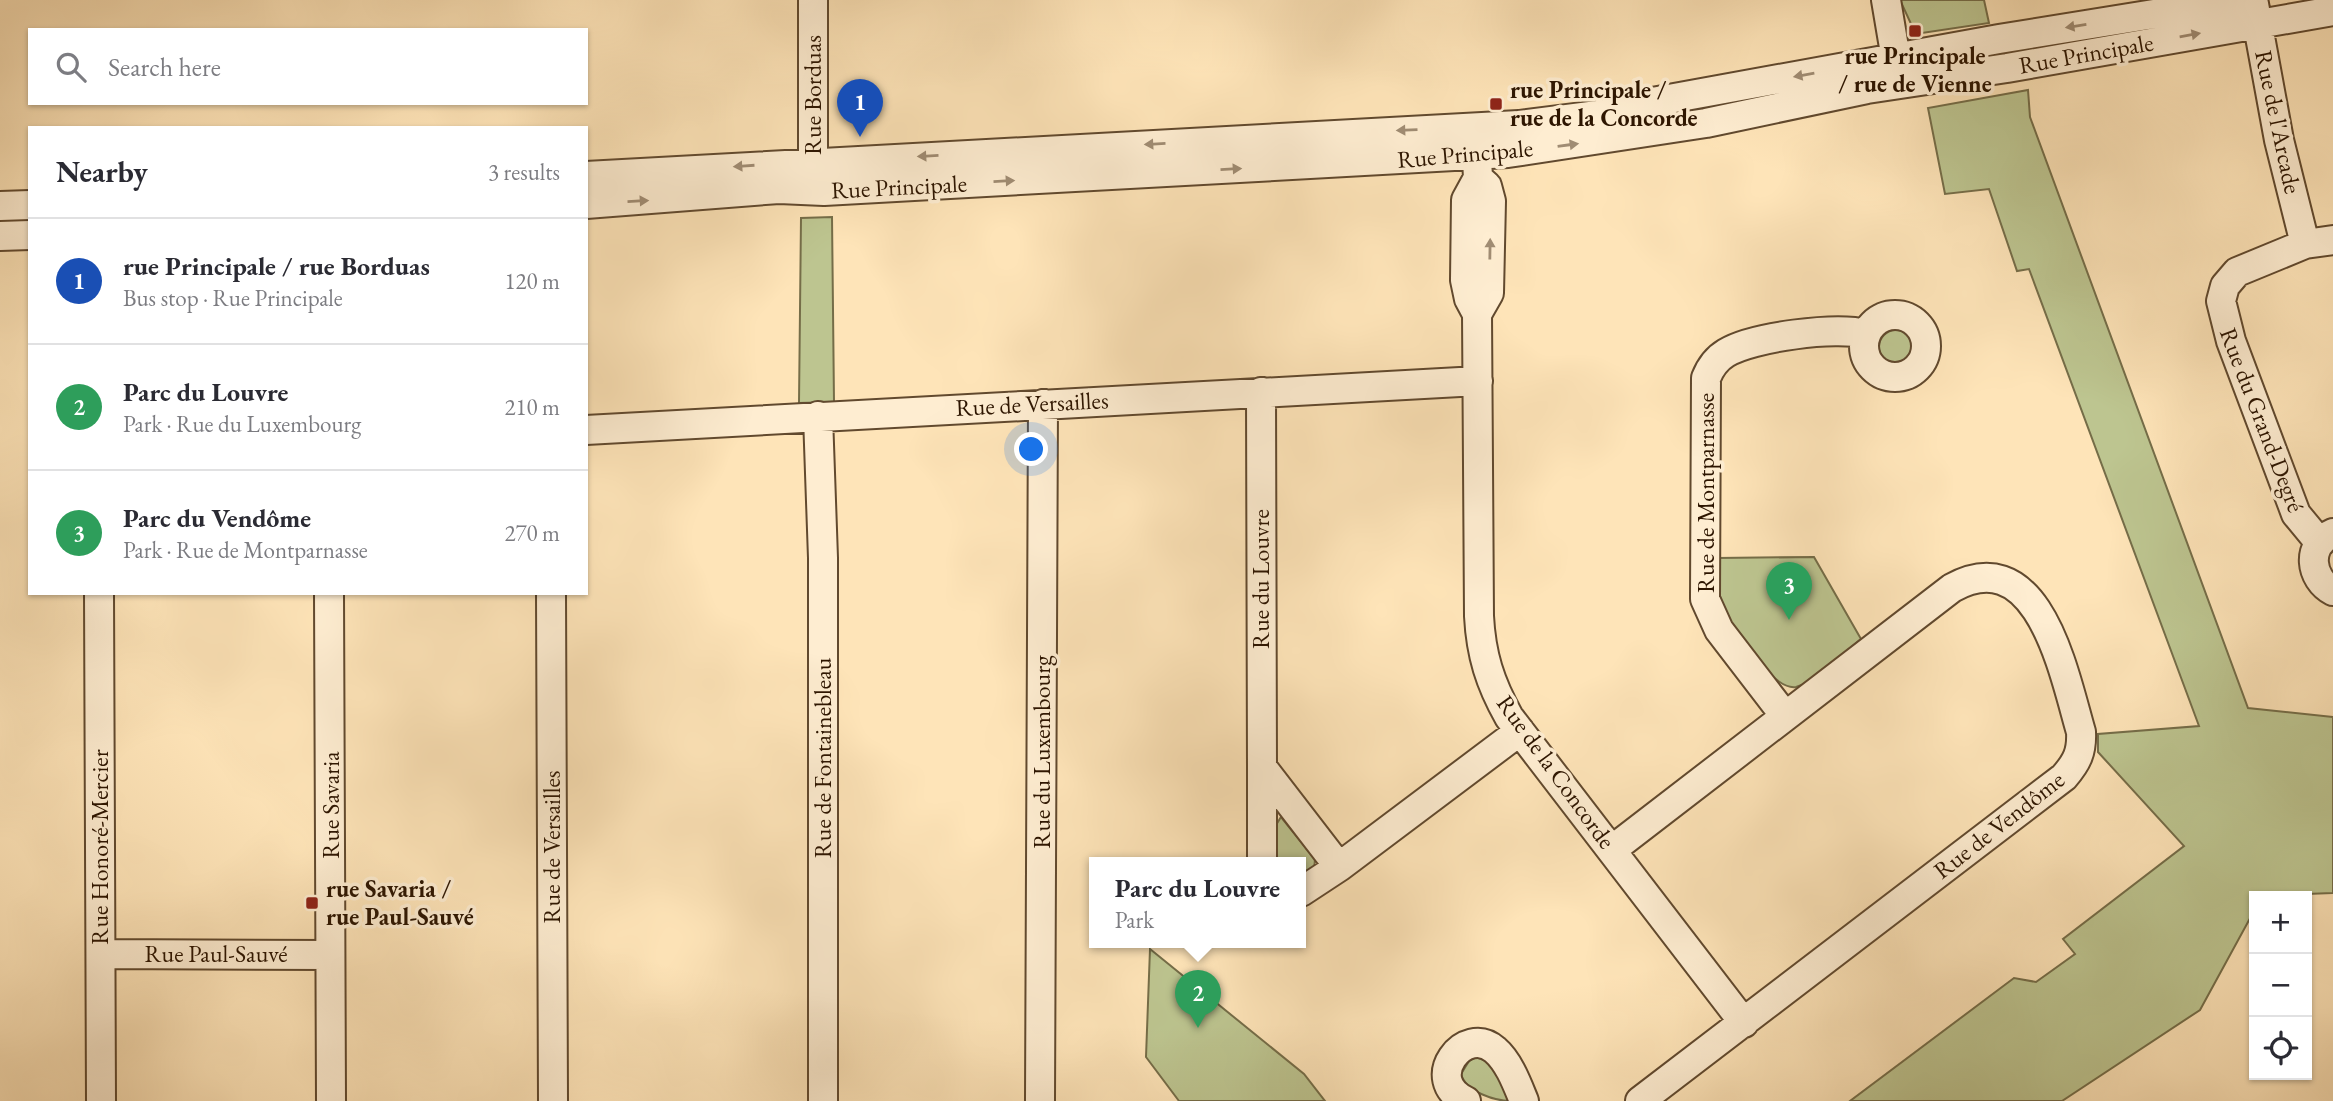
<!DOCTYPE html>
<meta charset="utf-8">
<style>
body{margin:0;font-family:"EB Garamond",serif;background:#f7f7f7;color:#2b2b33}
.controls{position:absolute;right:21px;bottom:21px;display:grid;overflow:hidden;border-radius:0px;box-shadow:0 2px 5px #0004}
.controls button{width:63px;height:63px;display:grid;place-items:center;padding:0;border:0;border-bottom:2px solid #e1e1e2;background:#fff;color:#2b2b33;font:35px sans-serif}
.you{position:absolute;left:1032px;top:450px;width:24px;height:24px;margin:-18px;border:5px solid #fff;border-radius:50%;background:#1a73e8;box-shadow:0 0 0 10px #1a73e833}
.badge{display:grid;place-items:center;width:46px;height:46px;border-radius:50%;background:#0f766e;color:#fff;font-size:23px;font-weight:700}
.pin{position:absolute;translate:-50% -58px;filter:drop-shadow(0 2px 4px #0008)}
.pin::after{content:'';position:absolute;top:37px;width:24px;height:21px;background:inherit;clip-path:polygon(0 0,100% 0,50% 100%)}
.popup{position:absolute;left:1089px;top:857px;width:217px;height:91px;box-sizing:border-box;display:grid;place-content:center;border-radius:0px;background:#fff;filter:drop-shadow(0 2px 5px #0005);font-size:23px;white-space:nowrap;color:#7c7c81}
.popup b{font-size:26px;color:#2b2b33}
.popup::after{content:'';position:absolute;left:50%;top:100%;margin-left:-14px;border:14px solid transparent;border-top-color:#fff}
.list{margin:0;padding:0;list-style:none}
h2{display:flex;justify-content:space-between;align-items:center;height:91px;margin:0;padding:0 28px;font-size:30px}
h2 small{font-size:23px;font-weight:400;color:#7c7c81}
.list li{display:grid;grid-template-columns:46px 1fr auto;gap:21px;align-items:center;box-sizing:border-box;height:126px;padding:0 28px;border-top:2px solid #e1e1e2}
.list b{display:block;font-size:26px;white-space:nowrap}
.list p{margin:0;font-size:23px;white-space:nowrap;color:#7c7c81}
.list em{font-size:23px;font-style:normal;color:#7c7c81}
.icon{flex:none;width:38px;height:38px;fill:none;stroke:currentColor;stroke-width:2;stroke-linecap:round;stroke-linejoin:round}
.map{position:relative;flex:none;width:2333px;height:1101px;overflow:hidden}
.search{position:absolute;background:#fff;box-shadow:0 2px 5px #0004;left:28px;top:28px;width:560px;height:77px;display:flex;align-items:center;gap:18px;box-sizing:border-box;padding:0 24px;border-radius:0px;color:#7c7c81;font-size:26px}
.panel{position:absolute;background:#fff;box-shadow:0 2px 5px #0004;left:28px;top:126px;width:560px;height:469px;border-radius:0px}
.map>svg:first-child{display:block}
.green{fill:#bdc590;stroke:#756d48;stroke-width:2}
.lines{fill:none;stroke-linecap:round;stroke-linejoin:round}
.minor-casing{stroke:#61492e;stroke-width:32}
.minor{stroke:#feedd1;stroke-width:28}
.oneway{fill:#a08c73}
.poi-dot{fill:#8f2418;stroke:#feedd1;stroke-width:2.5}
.labels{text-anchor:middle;stroke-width:7;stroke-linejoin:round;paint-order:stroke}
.street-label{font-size:24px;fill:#2d1500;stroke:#feedd1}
.poi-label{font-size:24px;font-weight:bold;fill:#2d1500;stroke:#feedd1;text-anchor:start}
</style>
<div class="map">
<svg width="2333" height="1101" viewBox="0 0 2333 1101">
<rect width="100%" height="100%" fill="#fee4b8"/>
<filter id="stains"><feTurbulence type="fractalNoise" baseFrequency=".00286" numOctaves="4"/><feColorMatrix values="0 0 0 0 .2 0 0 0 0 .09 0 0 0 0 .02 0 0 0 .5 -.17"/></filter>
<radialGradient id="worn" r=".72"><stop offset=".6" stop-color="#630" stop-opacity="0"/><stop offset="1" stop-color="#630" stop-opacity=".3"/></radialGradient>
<!-- green -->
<path class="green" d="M1900,0H1984L1989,23L1922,33L1912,26Z
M2028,90L2030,117L2248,708L2333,717V893L2254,896V911L2200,1010L2062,1101H1850L2014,978L2036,982L2075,954L2063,939L2184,846L2098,752V734L2199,726L2029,269L2017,271L1989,189L1945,194L1928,108Z
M832,217L834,402L799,403L801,218Z
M1879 347a17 17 0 1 1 34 0a17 17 0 1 1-34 0Z
M1814,557L1861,639C1846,651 1813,683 1796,687C1771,691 1728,622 1720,601C1716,588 1718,571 1718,558Z
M1281,817L1315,859L1314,870L1301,879V862H1276V825Z
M1150,949L1304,1074L1325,1101H1179L1146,1057Z
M1476,1057L1491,1063L1511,1101C1495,1101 1466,1092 1461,1074L1469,1061Z"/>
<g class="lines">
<defs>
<path id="minor" d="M813,0V179
M1886,0L1899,77
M2254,4L2279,140L2305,244
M1476,139L1478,178L1466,200L1465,280L1469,299L1477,314L1479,616C1481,655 1490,683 1509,717L1744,1023
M586,176L1519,125L1606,114L1636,105L1999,39L2241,0
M586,204L779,189L824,191L1508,153L1706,123L1867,89L2007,68L2333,11
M0,206L30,205
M0,236L30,235
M1477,314L1489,293L1491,201L1487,186L1478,178
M1864 346a31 31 0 1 1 62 0a31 31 0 1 1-62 0Z
M1261,392L1262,767L1339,867L1520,731
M818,416L823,558V1101
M586,430L1478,381
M2333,533C2305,545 2310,579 2333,591
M2320,543L2296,514L2231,341L2221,301L2225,286L2237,272L2305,244L2333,240
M99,593L101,1101
M329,593L331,1101
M551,593L553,1101
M1785,716L1719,630L1705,599L1706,378C1710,368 1716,359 1726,353C1752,337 1836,326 1866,334
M1262,767V862
M1613,849L1952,588C2039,540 2064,674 2081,732C2082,752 2077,762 2064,777L1640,1101
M1301,892L1339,867
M101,954L330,955
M1040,1101L1043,404
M1466,1101C1421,1080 1465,1023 1495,1050C1509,1062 1517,1084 1524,1101"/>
</defs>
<!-- minor casing -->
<use href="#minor" class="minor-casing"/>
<!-- minor -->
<use href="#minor" class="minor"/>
</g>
<!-- one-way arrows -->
<defs><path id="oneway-solid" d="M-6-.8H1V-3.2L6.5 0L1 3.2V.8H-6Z" transform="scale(1.75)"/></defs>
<g class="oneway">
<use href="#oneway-solid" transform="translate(2076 26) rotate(171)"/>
<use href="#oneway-solid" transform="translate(2190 35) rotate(-10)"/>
<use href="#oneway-solid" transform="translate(1804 75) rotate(170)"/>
<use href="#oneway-solid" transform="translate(1407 130) rotate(178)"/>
<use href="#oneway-solid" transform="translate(1155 144) rotate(177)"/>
<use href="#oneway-solid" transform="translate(1568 145) rotate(-8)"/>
<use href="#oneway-solid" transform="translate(928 156) rotate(177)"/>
<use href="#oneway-solid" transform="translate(744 166) rotate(176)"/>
<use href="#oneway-solid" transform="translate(1231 169) rotate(-3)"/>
<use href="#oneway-solid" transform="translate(1004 181) rotate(-3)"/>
<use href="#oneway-solid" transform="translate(638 201) rotate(-3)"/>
<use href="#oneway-solid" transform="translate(1490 249) rotate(-89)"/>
</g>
<!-- markers -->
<g class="poi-dot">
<rect x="1908" y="24" width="14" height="14" rx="3.5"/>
<rect x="1489" y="97" width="14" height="14" rx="3.5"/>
<rect x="305" y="896" width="14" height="14" rx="3.5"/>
</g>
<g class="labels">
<!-- street labels -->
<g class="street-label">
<text transform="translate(2086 54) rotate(-10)" y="8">Rue Principale</text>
<text transform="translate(813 95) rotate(-90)" y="8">Rue Borduas</text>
<text transform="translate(2278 122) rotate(78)" y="8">Rue de l'Arcade</text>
<text transform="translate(1465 154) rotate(-5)" y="8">Rue Principale</text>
<text transform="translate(899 187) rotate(-3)" y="8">Rue Principale</text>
<text transform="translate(1032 404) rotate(-3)" y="8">Rue de Versailles</text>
<text transform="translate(2262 420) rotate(69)" y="8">Rue du Grand-Degré</text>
<text transform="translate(1706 493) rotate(-90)" y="8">Rue de Montparnasse</text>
<text transform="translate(1261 579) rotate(-90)" y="8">Rue du Louvre</text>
<text transform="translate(1042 752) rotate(-90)" y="8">Rue du Luxembourg</text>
<text transform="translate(823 758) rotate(-90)" y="8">Rue de Fontainebleau</text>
<text transform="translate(1556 772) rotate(54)" y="8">Rue de la Concorde</text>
<text transform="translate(331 805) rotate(-90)" y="8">Rue Savaria</text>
<text transform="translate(1999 825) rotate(-38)" y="8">Rue de Vendôme</text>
<text transform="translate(100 847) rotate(-90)" y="8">Rue Honoré-Mercier</text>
<text transform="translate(552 847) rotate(-90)" y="8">Rue de Versailles</text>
<text x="216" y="962">Rue Paul-Sauvé</text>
</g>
<!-- poi labels -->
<g class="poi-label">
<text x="1915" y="64" text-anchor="middle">rue Principale<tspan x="1915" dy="28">/ rue de Vienne</tspan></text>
<text x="1510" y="98">rue Principale /<tspan x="1510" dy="28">rue de la Concorde</tspan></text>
<text x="326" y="897">rue Savaria /<tspan x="326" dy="28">rue Paul-Sauvé</tspan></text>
</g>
</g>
<rect width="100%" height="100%" filter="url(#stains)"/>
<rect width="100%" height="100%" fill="url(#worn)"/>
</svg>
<div class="controls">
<button>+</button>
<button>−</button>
<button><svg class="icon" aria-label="locate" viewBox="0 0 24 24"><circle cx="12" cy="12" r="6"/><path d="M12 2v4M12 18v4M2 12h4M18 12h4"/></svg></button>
</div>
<div class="you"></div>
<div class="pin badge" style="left:860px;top:137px;background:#1a4fb4">1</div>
<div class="pin badge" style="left:1198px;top:1028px;background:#2e9e5b">2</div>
<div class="popup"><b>Parc du Louvre</b>Park</div>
<div class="pin badge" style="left:1789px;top:620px;background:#2e9e5b">3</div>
<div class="search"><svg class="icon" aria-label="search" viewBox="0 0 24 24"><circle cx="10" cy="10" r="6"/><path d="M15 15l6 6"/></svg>Search here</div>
<section class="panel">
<h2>Nearby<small>3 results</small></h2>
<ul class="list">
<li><span class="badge" style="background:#1a4fb4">1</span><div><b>rue Principale / rue Borduas</b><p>Bus stop · Rue Principale</p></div><em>120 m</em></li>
<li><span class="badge" style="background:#2e9e5b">2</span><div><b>Parc du Louvre</b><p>Park · Rue du Luxembourg</p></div><em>210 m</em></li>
<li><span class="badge" style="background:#2e9e5b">3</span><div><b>Parc du Vendôme</b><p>Park · Rue de Montparnasse</p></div><em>270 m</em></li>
</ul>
</section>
</div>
